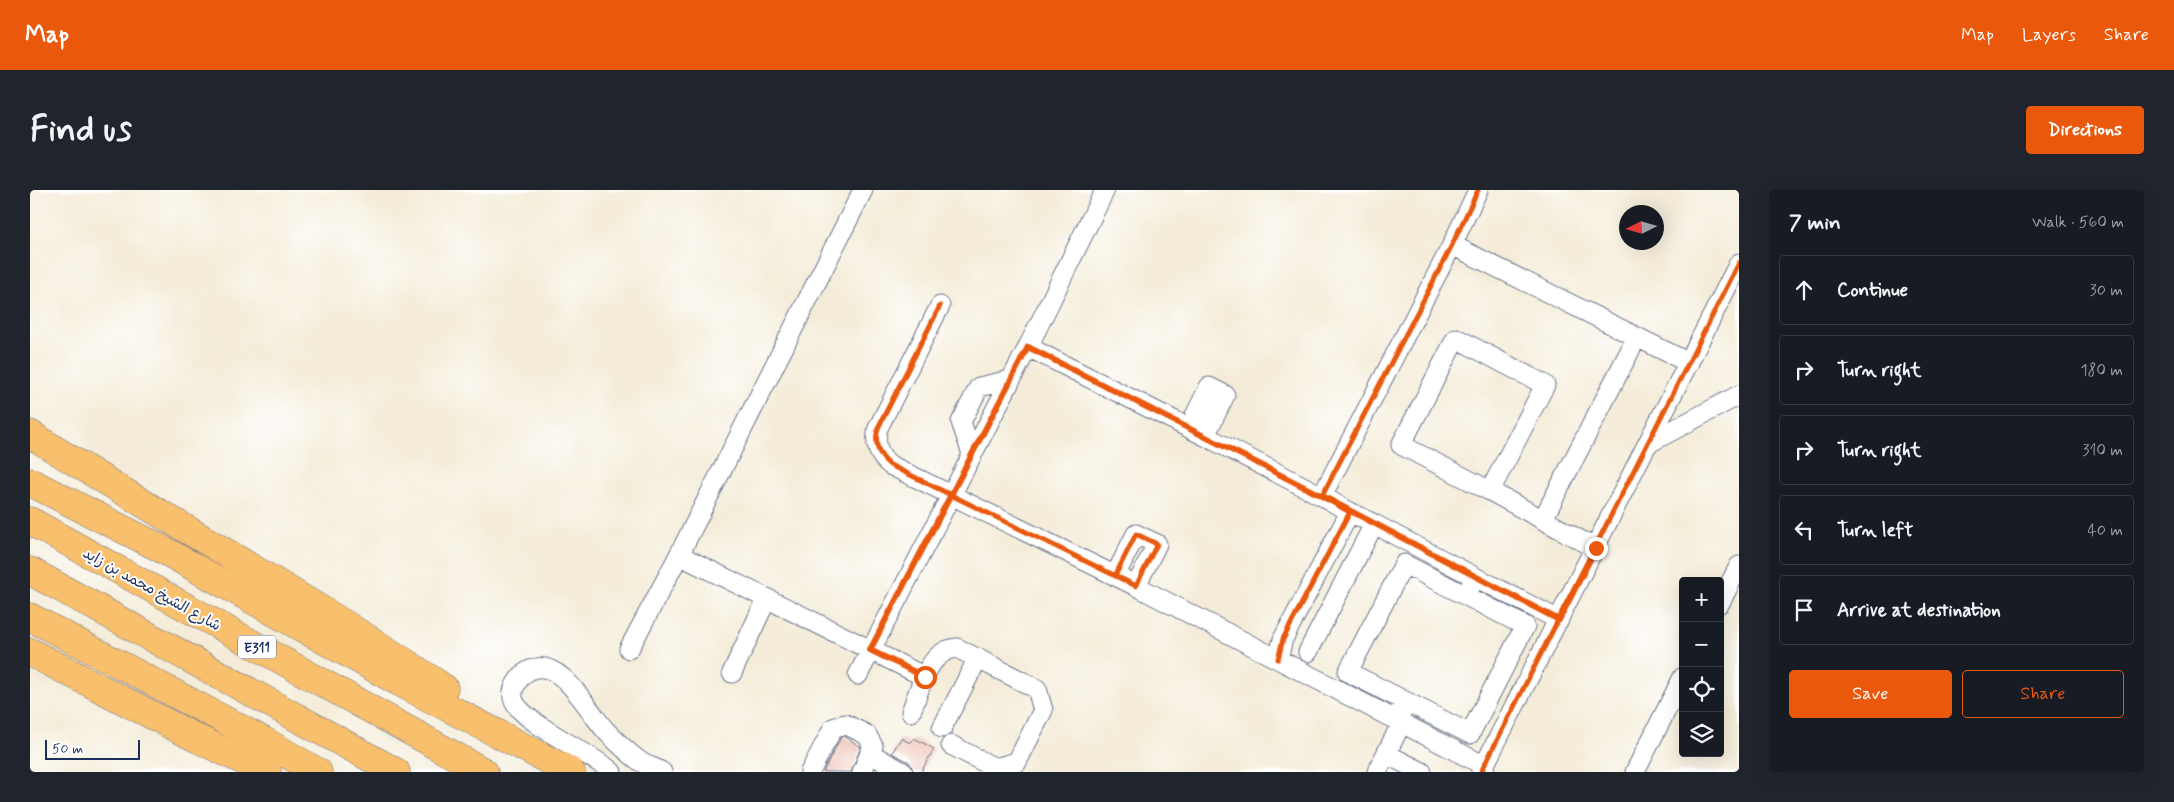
<!DOCTYPE html>
<meta charset="utf-8">
<style>
body{margin:0;font-family:Mynerve,"Playpen Sans Arabic",sans-serif;background:#20242c;color:#f1f3f6}
.controls{position:absolute;right:15px;bottom:15px;display:grid;overflow:hidden;border-radius:5px;box-shadow:0 5px 20px #0002}
.controls button{width:45px;height:45px;display:grid;place-items:center;padding:0;border:0;border-bottom:1px solid #363941;background:#171b24;color:#f1f3f6;font:25px sans-serif}
.compass{position:absolute;left:1589px;top:15px;width:45px;height:45px;border-radius:50%;background:#171b24;box-shadow:0 5px 20px #0002;rotate:265deg}
.scale{position:absolute;left:15px;bottom:12px;width:95px;box-sizing:border-box;padding-left:5px;border:2px solid #1b2f5e;border-top:0;font-size:14px;line-height:18px;white-space:nowrap;color:#1b2f5e;-webkit-text-stroke:4px #fff;paint-order:stroke}
.stop{position:absolute;width:15px;height:15px;margin:-11px;border:4px solid #ea580c;border-radius:50%;background:#fff}
.stop.end{background:#ea580c;border-color:#fff;box-shadow:0 1px 5px #0008}
.list{margin:0;padding:0;list-style:none}
h2{display:flex;justify-content:space-between;align-items:center;height:65px;margin:0;padding:0 20px;font-size:21px}
h2 small{font-size:16px;font-weight:400;color:#9ea1a6}
.list li{display:grid;grid-template-columns:32px 1fr auto;gap:15px;align-items:center;box-sizing:border-box;height:70px;margin:0 10px 10px;padding:0 10px;border:1px solid #363941;border-radius:5px}
.list b{display:block;font-size:19px;white-space:nowrap}
.list em{font-size:16px;font-style:normal;color:#9ea1a6}
.actions{display:flex;gap:10px;padding:15px 20px}
.actions a{flex:1;padding:11px 0;border:1px solid #ea580c;border-radius:5px;text-align:center;font-size:18px;color:#ea580c}
.actions .main{background:#ea580c;color:#fff}
.icon{flex:none;width:28px;height:28px;fill:none;stroke:currentColor;stroke-width:2;stroke-linecap:round;stroke-linejoin:round}
.map{position:relative;flex:none;width:1709px;height:582px;overflow:hidden;border-radius:5px}
header{display:flex;align-items:center;gap:30px;box-sizing:border-box;height:70px;padding:0 25px;background:#ea580c;color:#fff}
header strong{font-size:24px}
nav{display:flex;gap:28px;margin-inline-start:auto;font-size:18px}
.intro{display:flex;align-items:center;justify-content:space-between;box-sizing:border-box;height:120px;padding:0 30px}
h1{margin:0;font-size:35px}
.button{padding:12px 22px;border-radius:5px;background:#ea580c;color:#fff;font-size:18px;font-weight:700}
main{display:flex;gap:30px;padding:0 30px}
aside{flex:1;background:#171b24;border-radius:5px;box-shadow:0 5px 20px #0002}
.map>svg:first-child{display:block}
.building{fill:#eab09f}
.lines{fill:none;stroke-linecap:round;stroke-linejoin:round}
.minor-casing{stroke:#677189;stroke-width:21}
.highway-casing{stroke:#677189;stroke-width:29}
.minor{stroke:#fff;stroke-width:19}
.highway{stroke:#f8bf6c;stroke-width:28}
.cycleway-casing{stroke:#fff;stroke-width:8}
.cycleway{stroke:#e8590c;stroke-width:5}
.route{stroke:#ea580c;stroke-width:6}
.labels{text-anchor:middle;stroke-width:4;stroke-linejoin:round;paint-order:stroke}
.shield{fill:#fff;stroke:#5f6d8e;stroke-width:1}
.shield-label{font-size:14px;font-weight:bold;fill:#1b2f5e}
.street-label{font-size:15px;fill:#1b2f5e;stroke:#fff}
</style>
<header>
<strong>Map</strong>
<nav><a>Map</a><a>Layers</a><a>Share</a></nav>
</header>
<div class="intro"><h1>Find us</h1><a class="button">Directions</a></div>
<main>
<div class="map">
<svg width="1709" height="582" viewBox="0 0 1709 582">
<rect width="100%" height="100%" fill="#fff"/>
<filter id="ink" filterUnits="userSpaceOnUse"><feTurbulence type="fractalNoise" baseFrequency=".02" numOctaves="2"/><feDisplacementMap in="SourceGraphic" scale="10" xChannelSelector="R" yChannelSelector="G"/><feConvolveMatrix kernelMatrix="1 2 1 2 8 2 1 2 1" color-interpolation-filters="sRGB"/></filter>
<filter id="wash" filterUnits="userSpaceOnUse"><feTurbulence type="fractalNoise" baseFrequency=".0096" numOctaves="4" result="noise"/><feDisplacementMap in="SourceGraphic" scale="20" xChannelSelector="R" yChannelSelector="G"/><feGaussianBlur stdDeviation="1.12" result="paint"/><feColorMatrix in="noise" values="0 0 0 0 0 0 0 0 0 0 0 0 0 0 0 0 0 1.4 0 .05"/><feComposite in="paint" operator="in"/></filter>
<g filter="url(#wash)">
<rect width="100%" height="100%" fill="#f4ecd8"/>
<g id="blocks">
<!-- building -->
<path class="building" d="M814,546L831,557L821,582H793L811,547Z
M871,548L880,553L884,548L904,559L891,582H884L879,572L862,563Z"/>
</g>
</g>
<g filter="url(#ink)">
<use href="#blocks" fill-opacity="0" stroke="#677189" stroke-width="1"/>
<g class="lines">
<defs>
<path id="minor" d="M1422,55L1659,173
M910,116L848,238C844,254 848,265 860,275L1106,396L1127,354L1106,344L1085,386
M1426,148L1515,195L1460,301L1371,255Z
M998,157C1057,187 1116,216 1175,246L1195,205L1179,197L1159,238
M1175,246L1292,306
M1619,253L1709,205
M942,264L931,232L949,197L980,190
M1460,301L1565,358
M1513,329L1607,147
M1344,334L1445,387
M649,365L895,487
M1374,374L1495,436L1440,544L1318,482Z
M1106,396L1455,576
M1436,406L1445,387L1529,430
M1690,413L1709,376
M599,459L649,365L833,0
M1278,462L1344,334L1320,322
M1248,469L1253,449L1320,322L1292,306L1422,55L1448,0
M702,483L737,408
M828,485L998,157L1075,0
M881,522C890,499 898,460 927,458L1007,499L1013,520L987,572L965,578L921,555
M912,538L948,468
M841,564L873,582
M1356,564L1392,582
M582,582C561,563 493,533 484,511C479,500 490,485 500,480C531,465 560,525 577,542C587,552 599,564 611,572C618,576 625,578 632,582
M780,582L803,538L815,534L837,545L843,556L832,582
M1347,582L1371,534L1370,521
M1451,582L1709,73
M1605,582L1653,487"/>
<path id="highway" d="M0,244C137,331 280,408 414,498
M0,292L130,358L369,492L541,582
M0,331L454,582
M0,381L366,582
M0,427L234,551L288,582
M0,462L168,549L237,582"/>
</defs>
<!-- minor casing -->
<use href="#minor" class="minor-casing"/>
<!-- highway casing -->
<use href="#highway" class="highway-casing"/>
<!-- minor -->
<use href="#minor" class="minor"/>
<!-- highway -->
<use href="#highway" class="highway"/>
<defs>
<path id="cycleway" d="M910,116L848,238C844,254 848,265 860,275L1106,396L1127,354L1106,344L1085,386
M1248,469L1253,449L1320,322L1292,306L1422,55L1448,0
M1451,582L1709,73"/>
</defs>
<!-- cycleway casing -->
<use href="#cycleway" class="cycleway-casing"/>
<!-- cycleway -->
<use href="#cycleway" class="cycleway"/>
</g>
</g>
<g class="lines" filter="url(#ink)">
<!-- route -->
<path class="route" d="M895,487L840,460L998,157L1292,306L1529,430L1566,358"/>
</g>
<g class="labels">
<!-- shield labels -->
<rect class="shield" x="208" y="445.5" width="38" height="23" rx="4"/>
<g class="shield-label">
<text x="227" y="462">E311</text>
</g>
<!-- street labels -->
<g class="street-label">
<text transform="translate(122 399) rotate(29)" y="5">شارع الشيخ محمد بن زايد</text>
</g>
</g>
</svg>
<div class="controls">
<button>+</button>
<button>−</button>
<button><svg class="icon" aria-label="locate" viewBox="0 0 24 24"><circle cx="12" cy="12" r="6"/><path d="M12 2v4M12 18v4M2 12h4M18 12h4"/></svg></button>
<button><svg class="icon" aria-label="layers" viewBox="0 0 24 24"><path d="M12 4l9 5-9 5-9-5zM3 14l9 5 9-5"/></svg></button>
</div>
<svg class="compass" viewBox="-18 -18 36 36"><path d="M0-13l5 13h-10z" fill="#e53935"/><path d="M0 13l5-13h-10z" fill="#9ea1a6"/></svg>
<div class="scale">50 m</div>
<div class="stop" style="left:895px;top:487px"></div>
<div class="stop end" style="left:1566px;top:358px"></div>
</div>
<aside>
<h2>7 min<small>Walk · 560 m</small></h2>
<ul class="list">
<li><svg class="icon" aria-label="ahead" viewBox="0 0 24 24"><path d="M12 20V5M6 11l6-6 6 6"/></svg><div><b>Continue</b></div><em>30 m</em></li>
<li><svg class="icon" aria-label="right" viewBox="0 0 24 24"><path d="M7 20v-9h11M14 6l5 5-5 5"/></svg><div><b>Turn right</b></div><em>180 m</em></li>
<li><svg class="icon" aria-label="right" viewBox="0 0 24 24"><path d="M7 20v-9h11M14 6l5 5-5 5"/></svg><div><b>Turn right</b></div><em>310 m</em></li>
<li><svg class="icon" aria-label="left" viewBox="0 0 24 24"><path d="M17 20v-9H6M10 6l-5 5 5 5"/></svg><div><b>Turn left</b></div><em>40 m</em></li>
<li><svg class="icon" aria-label="arrive" viewBox="0 0 24 24"><path d="M6 21V4h12l-3 4 3 4H6"/></svg><div><b>Arrive at destination</b></div></li>
</ul>
<div class="actions"><a class="main">Save</a><a>Share</a></div>
</aside>
</main>
